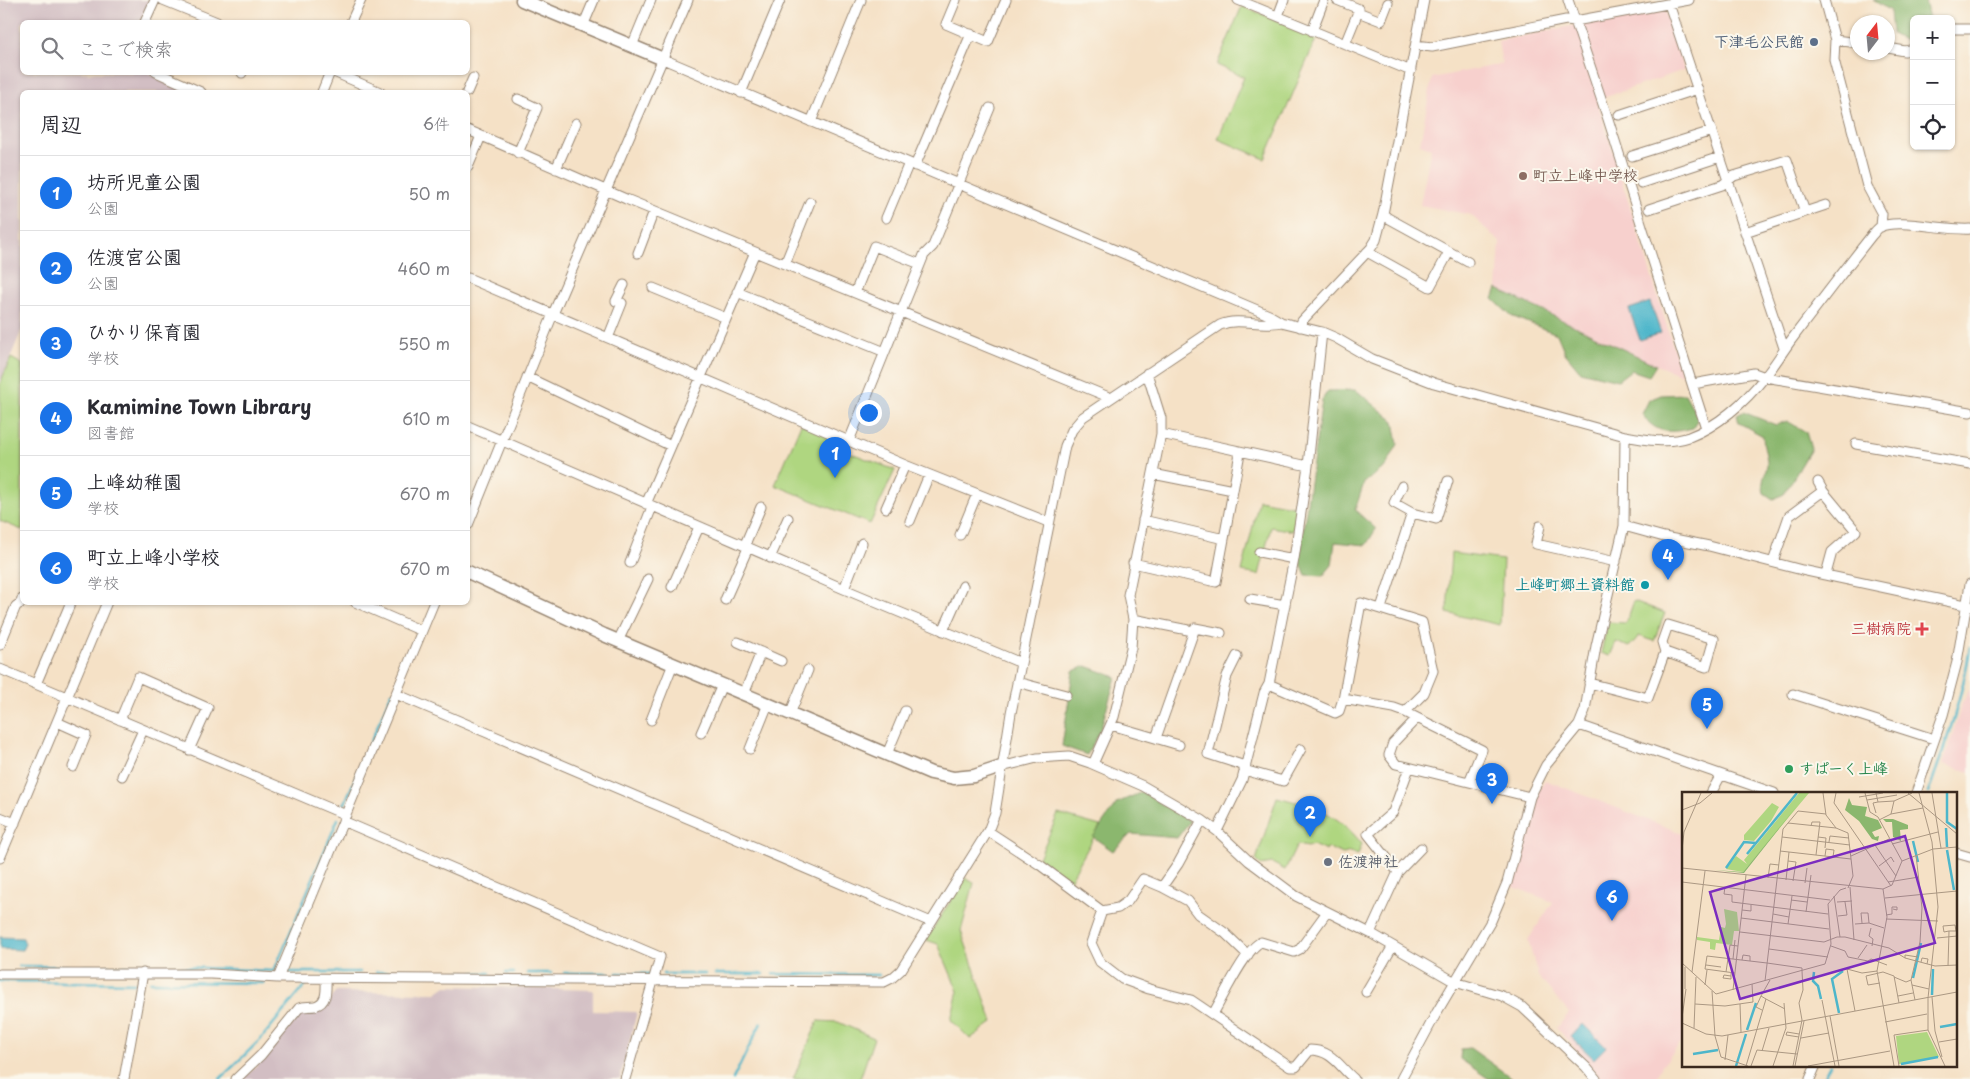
<!DOCTYPE html>
<html lang="ja">
<meta charset="utf-8">
<style>
body{margin:0;font-family:"Playpen Sans","Klee One",sans-serif;background:#f2f2f3;color:#2b2b33}
.controls{position:absolute;right:15px;top:15px;display:grid;overflow:hidden;border-radius:8px;box-shadow:0 1px 4px #0004}
.controls button{width:45px;height:45px;display:grid;place-items:center;padding:0;border:0;border-bottom:1px solid #e1e1e2;background:#fff;color:#2b2b33;font:25px sans-serif}
.compass{position:absolute;left:1850px;top:15px;width:45px;height:45px;border-radius:50%;background:#fff;box-shadow:0 1px 4px #0004;rotate:16deg}
.you{position:absolute;left:868px;top:412px;width:18px;height:18px;margin:-12px;border:4px solid #fff;border-radius:50%;background:#1a73e8;box-shadow:0 0 0 8px #1a73e833}
.badge{display:grid;place-items:center;width:32px;height:32px;border-radius:50%;background:#1a73e8;color:#fff;font-size:16px;font-weight:700}
.pin{position:absolute;translate:-50% -41px;filter:drop-shadow(0 1px 2px #0008)}
.pin::after{content:'';position:absolute;top:26px;width:18px;height:15px;background:inherit;clip-path:polygon(0 0,100% 0,50% 100%)}
.list{margin:0;padding:0;list-style:none}
h2{display:flex;justify-content:space-between;align-items:center;height:65px;margin:0;padding:0 20px;font-size:21px}
h2 small{font-size:16px;font-weight:400;color:#7c7c81}
.list li{display:grid;grid-template-columns:32px 1fr auto;gap:15px;align-items:center;box-sizing:border-box;height:75px;padding:0 20px;border-top:1px solid #e1e1e2}
.list b{display:block;font-size:19px;white-space:nowrap}
.list p{margin:0;font-size:16px;white-space:nowrap;color:#7c7c81}
.list em{font-size:16px;font-style:normal;color:#7c7c81}
.icon{flex:none;width:28px;height:28px;fill:none;stroke:currentColor;stroke-width:2;stroke-linecap:round;stroke-linejoin:round}
.map{position:relative;flex:none;width:1970px;height:1079px;overflow:hidden}
.search{position:absolute;background:#fff;box-shadow:0 1px 4px #0004;left:20px;top:20px;width:450px;height:55px;display:flex;align-items:center;gap:12px;box-sizing:border-box;padding:0 18px;border-radius:8px;color:#7c7c81;font-size:19px}
.panel{position:absolute;background:#fff;box-shadow:0 1px 4px #0004;left:20px;top:90px;width:450px;height:515px;border-radius:8px}
.map>svg:first-child{display:block}
.built{fill:#f7d0cd}
.industrial{fill:#d2bec3}
.green{fill:#afd680;stroke:#75804f}
.forest{fill:#8bb76e;stroke:#637046}
.water{fill:#4db6ca;stroke:#447074}
.lines{fill:none;stroke-linecap:round;stroke-linejoin:round}
.stream{stroke:#4db6ca;stroke-width:2.5}
.street-casing{stroke:#988672;stroke-width:11}
.secondary-casing{stroke:#988672;stroke-width:15}
.street{stroke:#fff;stroke-width:9}
.secondary{stroke:#fff;stroke-width:12}
.service-dot{fill:#5c6f8a;stroke:#fbf7ec;stroke-width:2}
.education-dot{fill:#8d6e63;stroke:#fbf7ec;stroke-width:2}
.culture-dot{fill:#0f9aa8;stroke:#fbf7ec;stroke-width:2}
.health-dot{fill:#e0444e;stroke:#fbf7ec;stroke-width:2}
.leisure-dot{fill:#2e9e5b;stroke:#fbf7ec;stroke-width:2}
.worship-dot{fill:#6b7280;stroke:#fbf7ec;stroke-width:2}
.labels{text-anchor:middle;stroke-width:4;stroke-linejoin:round;paint-order:stroke}
.service-label{font-size:15px;font-weight:bold;fill:#4e5e75;stroke:#fbf7ec;text-anchor:end}
.education-label{font-size:15px;font-weight:bold;fill:#785e54;stroke:#fbf7ec;text-anchor:start}
.culture-label{font-size:15px;font-weight:bold;fill:#0d838f;stroke:#fbf7ec;text-anchor:end}
.health-label{font-size:15px;font-weight:bold;fill:#be3a42;stroke:#fbf7ec;text-anchor:end}
.leisure-label{font-size:15px;font-weight:bold;fill:#27864d;stroke:#fbf7ec;text-anchor:start}
.worship-label{font-size:15px;font-weight:bold;fill:#5b616d;stroke:#fbf7ec;text-anchor:start}
.inset-river{fill:none;stroke:#4db6ca;stroke-width:2.5}
.inset-road{fill:none;stroke:#ab9883;stroke-width:1}
.view{fill:#7b2cbf;fill-opacity:0.15;stroke:#7b2cbf;stroke-width:2.5}
.inset-edge{fill:none;stroke:#3b2a1e;stroke-width:2.5}
</style>
<div class="map">
<svg width="1970" height="1079" viewBox="0 0 1970 1079">
<rect width="100%" height="100%" fill="#fbf7ec"/>
<filter id="ink" filterUnits="userSpaceOnUse"><feTurbulence type="fractalNoise" baseFrequency=".02" numOctaves="2"/><feDisplacementMap in="SourceGraphic" scale="10" xChannelSelector="R" yChannelSelector="G"/><feConvolveMatrix kernelMatrix="1 2 1 2 8 2 1 2 1" color-interpolation-filters="sRGB"/></filter>
<filter id="wash" filterUnits="userSpaceOnUse"><feTurbulence type="fractalNoise" baseFrequency=".0096" numOctaves="4" result="noise"/><feDisplacementMap in="SourceGraphic" scale="20" xChannelSelector="R" yChannelSelector="G"/><feGaussianBlur stdDeviation="1.12" result="paint"/><feColorMatrix in="noise" values="0 0 0 0 0 0 0 0 0 0 0 0 0 0 0 0 0 1.4 0 .05"/><feComposite in="paint" operator="in"/></filter>
<g filter="url(#wash)">
<rect width="100%" height="100%" fill="#f5e1c6"/>
<!-- built -->
<path class="built" d="M1665,10L1684,70L1597,100L1682,375L1656,365L1497,289L1500,242L1471,215L1420,205L1431,148L1420,144L1432,78L1502,64L1498,41L1571,26Z
M1970,689V772L1943,764L1962,703Z
M1545,780L1684,834V1039L1662,1066L1655,1079H1602L1557,1028L1569,1013L1538,976L1528,940L1553,902L1509,885L1534,798Z"/>
<!-- industrial -->
<path class="industrial" d="M0,0H150L140,22H22V72L148,73L194,92H22V329L0,383Z
M446,986L593,990V1011L637,1012L620,1079H243L264,1059L303,1011L322,1010L336,992L436,993Z"/>
<!-- green -->
<path class="green" d="M1242,6L1317,37L1265,159L1218,139L1244,77L1217,65Z
M11,358L22,364V530L0,521V383Z
M801,424L848,445L846,451L895,470L870,524L775,485Z
M1259,500L1298,507L1293,531L1271,527L1259,575L1242,572Z
M1451,553L1503,560L1500,625L1447,613Z
M1634,601L1665,613L1654,641L1639,636L1629,647L1616,642L1610,656L1601,653L1608,622L1626,623Z
M1277,797C1315,807 1336,811 1362,844L1358,855L1350,852L1343,854L1328,848L1326,851L1313,845L1307,847L1297,845L1285,870L1272,863L1261,865L1256,860Z
M1058,814L1100,826L1069,882L1039,858Z
M965,878L974,883L961,931L993,1022L970,1039L951,1020L958,991L938,944L926,940Z
M818,1021L838,1022L874,1038L860,1079H793Z"/>
<!-- forest -->
<path class="forest" d="M1873,0H1925L1929,19H1914V37L1906,41L1892,34L1890,11Z
M1497,289L1656,365L1649,376L1631,370L1618,380L1580,371L1565,353L1557,334L1511,316L1493,299Z
M1356,390L1394,421L1398,444L1386,466L1364,483L1355,510L1376,529L1366,545L1335,542L1332,565L1323,576L1306,575L1299,559L1322,400L1328,391Z
M1685,394L1698,418L1693,428C1671,433 1656,435 1642,414L1649,400L1661,395Z
M1743,412L1776,425L1787,421L1806,432L1811,449L1784,494L1773,499L1764,493C1760,478 1768,472 1767,461C1766,453 1763,445 1763,436L1739,423L1737,415Z
M1086,666L1116,677L1100,731L1087,755L1062,746L1073,671Z
M1142,792L1190,821L1177,838L1131,834L1113,851L1093,837L1117,803Z
M1470,1048L1513,1079H1489L1460,1059L1461,1049Z"/>
<!-- water -->
<path class="water" d="M1650,302L1661,333L1640,340L1629,309Z
M0,937L23,938L25,944L22,950L0,949Z
M1583,1024L1606,1047L1594,1059L1571,1037Z"/>
<g class="lines">
<!-- stream -->
<path class="stream" d="M1928,793C1945,746 1963,697 1970,647
M344,805L392,692
M19,966L154,967
M179,967L274,971L338,819
M288,972H360
M376,972H400
M412,973H425
M438,973H490
M506,973H514
M527,973H551
M564,973H609
M617,973L650,974
M663,974H705
M715,974H764
M773,974L879,975
M0,981L135,983
M150,982L264,983
M220,1079L260,1040L306,984
M733,1079L761,1023
M1823,1079L1830,1065"/>
</g>
</g>
<g filter="url(#ink)">
<g class="lines">
<defs>
<path id="street" d="M163,0L217,22
M956,0L946,24L988,42L1006,0
M1238,0L1411,71
M1337,0L1359,9L1358,12
M1568,0L1608,119L1706,428
M1824,0L1835,40L1834,60L1867,186L1882,214L1881,227
M1669,4L1784,348
M1278,16L1284,0
M145,22L155,0
M351,22L361,0
M583,26L594,0
M1951,29H1970
M1312,31L1324,0
M1835,40L1858,43
M1345,44L1358,12L1381,21L1388,3
M1416,45L1432,47L1566,20L1575,21L1689,0
M632,46L651,0
M1888,48L1905,51L1914,49
M663,59L1269,315L1281,322L1322,332L1336,338L1372,359L1434,383L1625,436C1646,440 1669,444 1689,437C1718,426 1745,402 1764,378C1775,365 1784,349 1795,335C1820,302 1846,268 1872,235C1874,233 1877,229 1880,227C1896,218 1948,231 1970,229
M156,72L201,92
M334,72L380,92
M242,73V72
M322,92L330,72
M467,92L473,78
M741,93L780,0
M518,99L537,108L518,153
M1619,115L1698,89
M811,122L861,0
M468,130L626,199L1111,398
M1632,156L1712,131
M915,166L971,34
M468,167L481,136
M556,169L576,123
M1641,183L1720,157
M1649,209L1722,185L1734,176L1787,160L1805,212
M1383,214L1388,218L1468,262
M886,218L909,163
M1745,232L1826,205
M1367,252L1430,287L1449,252
M638,253L654,211
M785,264L810,202
M468,278L905,465L1048,522
M653,288L726,318
M737,292L885,352
M855,293L874,246L920,264
M1300,327L1302,321L1371,248L1376,240L1383,214L1424,0
M608,338L622,303L616,301L624,285
M527,377L671,446
M1693,384L1754,373L1765,377L1970,412
M468,426L844,589L1021,663
M1161,434L1308,466
M849,441L924,255L933,246L990,108
M1856,444L1970,464
M1153,474L1233,490
M1818,482L1823,491L1856,531L1832,552L1826,574
M1402,486L1394,503L1412,513L1436,519L1448,481
M646,504L755,252
M886,508L905,465
M1143,520L1224,539
M910,521L929,475
M468,525L553,314L688,0
M1540,526L1536,544L1616,562
M1624,526L1664,537L1709,546L1802,570L1970,606
M960,535L977,494
M1259,552L1294,559
M770,558L788,518
M1773,562L1789,516L1823,491
M630,563L652,507
M1133,563L1216,582L1240,453
M672,587L699,527
M844,589L862,543
M1250,599L1285,605
M725,600L748,548L746,542L761,507
M355,602L422,631
M1381,608L1412,513
M1133,619L1193,631
M943,631L963,586
M618,641L648,579
M738,642L781,661
M0,645L16,606L21,603L22,599
M1237,656L1227,676L1208,754L1245,766
M0,669L346,815
M1017,682L1066,695
M1589,683L1648,698L1665,652L1662,642L1668,625L1714,639L1706,667L1665,652
M36,684L71,602
M1269,684L1335,713L1339,711L1343,699L1394,708L1405,712L1482,750L1469,782L1530,797
M396,694L931,922
M744,694L761,652
M1793,694L1934,739
M1343,699L1361,603L1422,622L1433,671L1424,693L1405,712
M790,714L808,670
M1417,718L1393,743L1389,755L1396,764L1469,782
M120,720L138,677L208,708L189,750
M651,720L673,664
M57,722L86,735L73,767
M1111,725L1179,745
M1579,725L1774,793
M701,733L722,685
M1156,738L1195,628L1221,633
M750,749L768,704
M887,754L905,711
M1093,764L1114,717L1131,648L1133,619L1128,595L1161,434V418L1147,373
M1001,767L1037,758L1069,756L1090,763L1143,786L1202,820L1217,831L1249,861L1296,896L1372,934L1455,982L1502,996L1522,1007L1586,1067L1596,1079
M1244,770L1283,781L1301,749
M122,776L143,730
M1711,793L1721,775
M1916,793L1943,715L1957,662L1970,584
M0,817L15,823
M343,821L660,957L625,1079
M988,831L1040,865L1102,911L1118,908L1128,901L1143,879L1162,887L1178,864L1202,820
M1217,831L1242,780L1264,693L1269,684L1294,559L1308,466L1322,332
M1956,853L1970,857
M0,858L107,602
M1398,872L1421,848
M1162,887L1188,901L1198,914L1225,933L1248,955
M1102,911L1091,943L1100,962L1122,979L1149,989L1191,1000L1290,1067H1296L1310,1050C1332,1050 1339,1066 1354,1079
M1370,933L1398,872L1368,834L1393,812L1409,768
M0,974H211L278,978L884,982L892,978L901,970L988,831L995,813L1011,713L1065,446L1072,430L1083,417L1220,325C1240,317 1260,327 1281,322
M278,978L434,602
M1366,992L1393,946
M1213,1014C1222,999 1246,948 1261,942L1294,952L1300,949L1327,912
M124,1079L143,973
M236,1079L261,1055L299,1008C304,1006 309,1007 315,1006C328,1002 326,990 326,979
M1401,1079L1437,1012L1491,921L1507,883L1530,797L1546,765L1579,725L1585,710L1596,646L1624,526L1625,436
M1810,1079L1816,1065"/>
<path id="secondary" d="M522,0L663,59
M468,572L604,635L931,773L954,778L974,776L1001,767"/>
</defs>
<!-- street casing -->
<use href="#street" class="street-casing"/>
<!-- secondary casing -->
<use href="#secondary" class="secondary-casing"/>
<!-- street -->
<use href="#street" class="street"/>
<!-- secondary -->
<use href="#secondary" class="secondary"/>
</g>
</g>
<!-- markers -->
<circle class="service-dot" cx="1814" cy="42" r="5"/>
<circle class="education-dot" cx="1523" cy="176" r="5"/>
<circle class="culture-dot" cx="1645" cy="585" r="5"/>
<path class="health-dot" d="M1919.5 621.5h5v5h5v5h-5v5h-5v-5h-5v-5h5z"/>
<circle class="leisure-dot" cx="1789" cy="769" r="5"/>
<circle class="worship-dot" cx="1328" cy="862" r="5"/>
<g class="labels">
<!-- service labels -->
<g class="service-label">
<text x="1804" y="47">下津毛公民館</text>
</g>
<!-- education labels -->
<g class="education-label">
<text x="1533" y="181">町立上峰中学校</text>
</g>
<!-- culture labels -->
<g class="culture-label">
<text x="1635" y="590">上峰町郷土資料館</text>
</g>
<!-- health labels -->
<g class="health-label">
<text x="1911" y="634">三樹病院</text>
</g>
<!-- leisure labels -->
<g class="leisure-label">
<text x="1799" y="774">すぱーく上峰</text>
</g>
<!-- worship labels -->
<g class="worship-label">
<text x="1338" y="867">佐渡神社</text>
</g>
</g>
<!-- overview -->
<g transform="translate(1682 792)">
<rect width="275" height="275" fill="#f5e1c6"/>
<path d="M117,1H127L61,80L44,77L54,64L65,72L62,68ZM90,11L97,15L89,29L72,49L62,48V43ZM42,117L55,120L57,139H52L50,153L34,151L33,158L28,157V150L15,148V145L37,148L39,135L43,136L44,132ZM245,240L257,265L217,272L214,244Z" fill="#afd680"/>
<path d="M167,6L170,13L185,15L183,24L196,28L200,36L190,40L193,45L197,44L196,49L190,47L177,29L163,18ZM115,14L62,81L32,78L61,80ZM201,27H211L226,33V37L218,38L219,49L211,45L210,30H204Z" fill="#8bb76e"/>
<path class="inset-river" d="M265,1V30L275,37M264,36L265,55M231,49L236,70M265,58L272,98M65,62L115,1M44,76L62,50L74,51M132,180L131,189L136,194L139,207M231,186L239,151M250,203L251,177M157,221L150,187L161,179M258,235L275,232M65,238L74,211M11,262L36,258M219,272L256,265M54,274L64,242"/>
<path class="inset-road" d="M141,1L144,23L154,36M154,1L152,11L209,94M183,1L188,20L196,25L220,69M226,1L275,42M237,1L250,50L256,115L246,206V238L263,274M250,1L259,56M177,5L201,1M185,8L215,3M196,10L212,9M0,18L18,11L30,1M194,21L191,11L196,10L194,1M209,22L212,9L230,1M197,28L209,22L241,16M106,31L154,36L166,41L171,84L166,96M129,34L130,30H138L134,63M100,45L168,53M136,45L144,46L143,56M147,50L148,44L167,46M210,52L256,40M193,53L214,84M0,58L2,40L19,1M98,59L169,67M143,64L144,57L152,58L151,65M169,64L207,47M106,69L114,70L111,89M220,69L251,57L275,55M197,74L209,65L212,70M0,76L201,97L210,93L220,69M86,86L88,72L97,73M104,88L107,60M0,90L148,108M206,90L237,85M123,91L125,76M43,95L42,102L50,103V110L146,122M168,95L172,148M201,97L205,125L195,179L212,274M152,104L158,145M203,106L275,99M109,108L125,110M155,110L170,109M60,118L69,119V113M124,120L129,83M91,122L107,125M204,123L210,122V115H215V118L211,117M156,124L165,123L163,110M59,126L147,137M204,127L256,129M180,131L179,121H186L187,131M106,132L110,104M173,132L187,131L202,136M189,136L187,144L191,147L190,154M58,140L142,150L155,145H163L207,156L223,166L253,174L275,173M255,146L275,144M149,154L163,159L166,165L186,169L189,167L205,173M87,157L146,165M176,166L185,153M223,166V163L236,165M51,167L53,148M60,168L61,163L68,164V169M239,170L240,166L246,167L245,172M0,171L34,202L143,172L149,152L146,112L158,98L164,96M85,171L120,176V179M24,173L39,175M266,174L267,139L262,140L261,134L273,133L274,139H267M10,180L23,79M44,180L48,153L56,154M53,181L23,177L25,164L85,171M49,184L42,183L41,186L49,187V181M212,185L224,190L229,188M83,189L101,37L116,19L144,22M198,191L186,193L184,184L201,180L212,184L217,211M23,193L25,178M230,193L247,197M3,197V175M51,198L64,83M30,199L33,244L39,265L66,274M79,204L74,215L80,218M216,204L231,201M250,205L253,239L260,265M84,207L79,204L88,188M140,208L153,274M233,208L229,188L238,150L240,116L234,63M13,212L43,214L71,210L70,192M58,212L59,240M173,219L165,177L180,181L195,179M148,224L157,274M0,226L4,197M203,230L245,222M0,231L24,242L40,244L275,200M12,236L14,185M117,245L104,243L105,240L117,242M119,246L147,241M257,250L275,247M80,259L87,236M43,268L46,243M64,274L84,207L103,217M69,274L75,258L115,262M91,274L104,236L102,211M111,274L120,228L117,211L121,198L120,179M113,274L122,229M126,274L208,259M217,274L212,243L246,238"/>
<path class="view" d="M223,44L253,151L58,207L28,100Z"/>
<rect width="275" height="275" class="inset-edge"/>
</g>
</svg>
<div class="controls">
<button>+</button>
<button>−</button>
<button><svg class="icon" aria-label="locate" viewBox="0 0 24 24"><circle cx="12" cy="12" r="6"/><path d="M12 2v4M12 18v4M2 12h4M18 12h4"/></svg></button>
</div>
<svg class="compass" viewBox="-18 -18 36 36"><path d="M0-13l5 13h-10z" fill="#e53935"/><path d="M0 13l5-13h-10z" fill="#7c7c81"/></svg>
<div class="you"></div>
<div class="pin badge" style="left:835px;top:478px">1</div>
<div class="pin badge" style="left:1310px;top:837px">2</div>
<div class="pin badge" style="left:1492px;top:804px">3</div>
<div class="pin badge" style="left:1668px;top:580px">4</div>
<div class="pin badge" style="left:1707px;top:729px">5</div>
<div class="pin badge" style="left:1612px;top:921px">6</div>
<div class="search"><svg class="icon" aria-label="search" viewBox="0 0 24 24"><circle cx="10" cy="10" r="6"/><path d="M15 15l6 6"/></svg>ここで検索</div>
<section class="panel">
<h2>周辺<small>6件</small></h2>
<ul class="list">
<li><span class="badge">1</span><div><b>坊所児童公園</b><p>公園</p></div><em>50 m</em></li>
<li><span class="badge">2</span><div><b>佐渡宮公園</b><p>公園</p></div><em>460 m</em></li>
<li><span class="badge">3</span><div><b>ひかり保育園</b><p>学校</p></div><em>550 m</em></li>
<li><span class="badge">4</span><div><b>Kamimine Town Library</b><p>図書館</p></div><em>610 m</em></li>
<li><span class="badge">5</span><div><b>上峰幼稚園</b><p>学校</p></div><em>670 m</em></li>
<li><span class="badge">6</span><div><b>町立上峰小学校</b><p>学校</p></div><em>670 m</em></li>
</ul>
</section>
</div>
